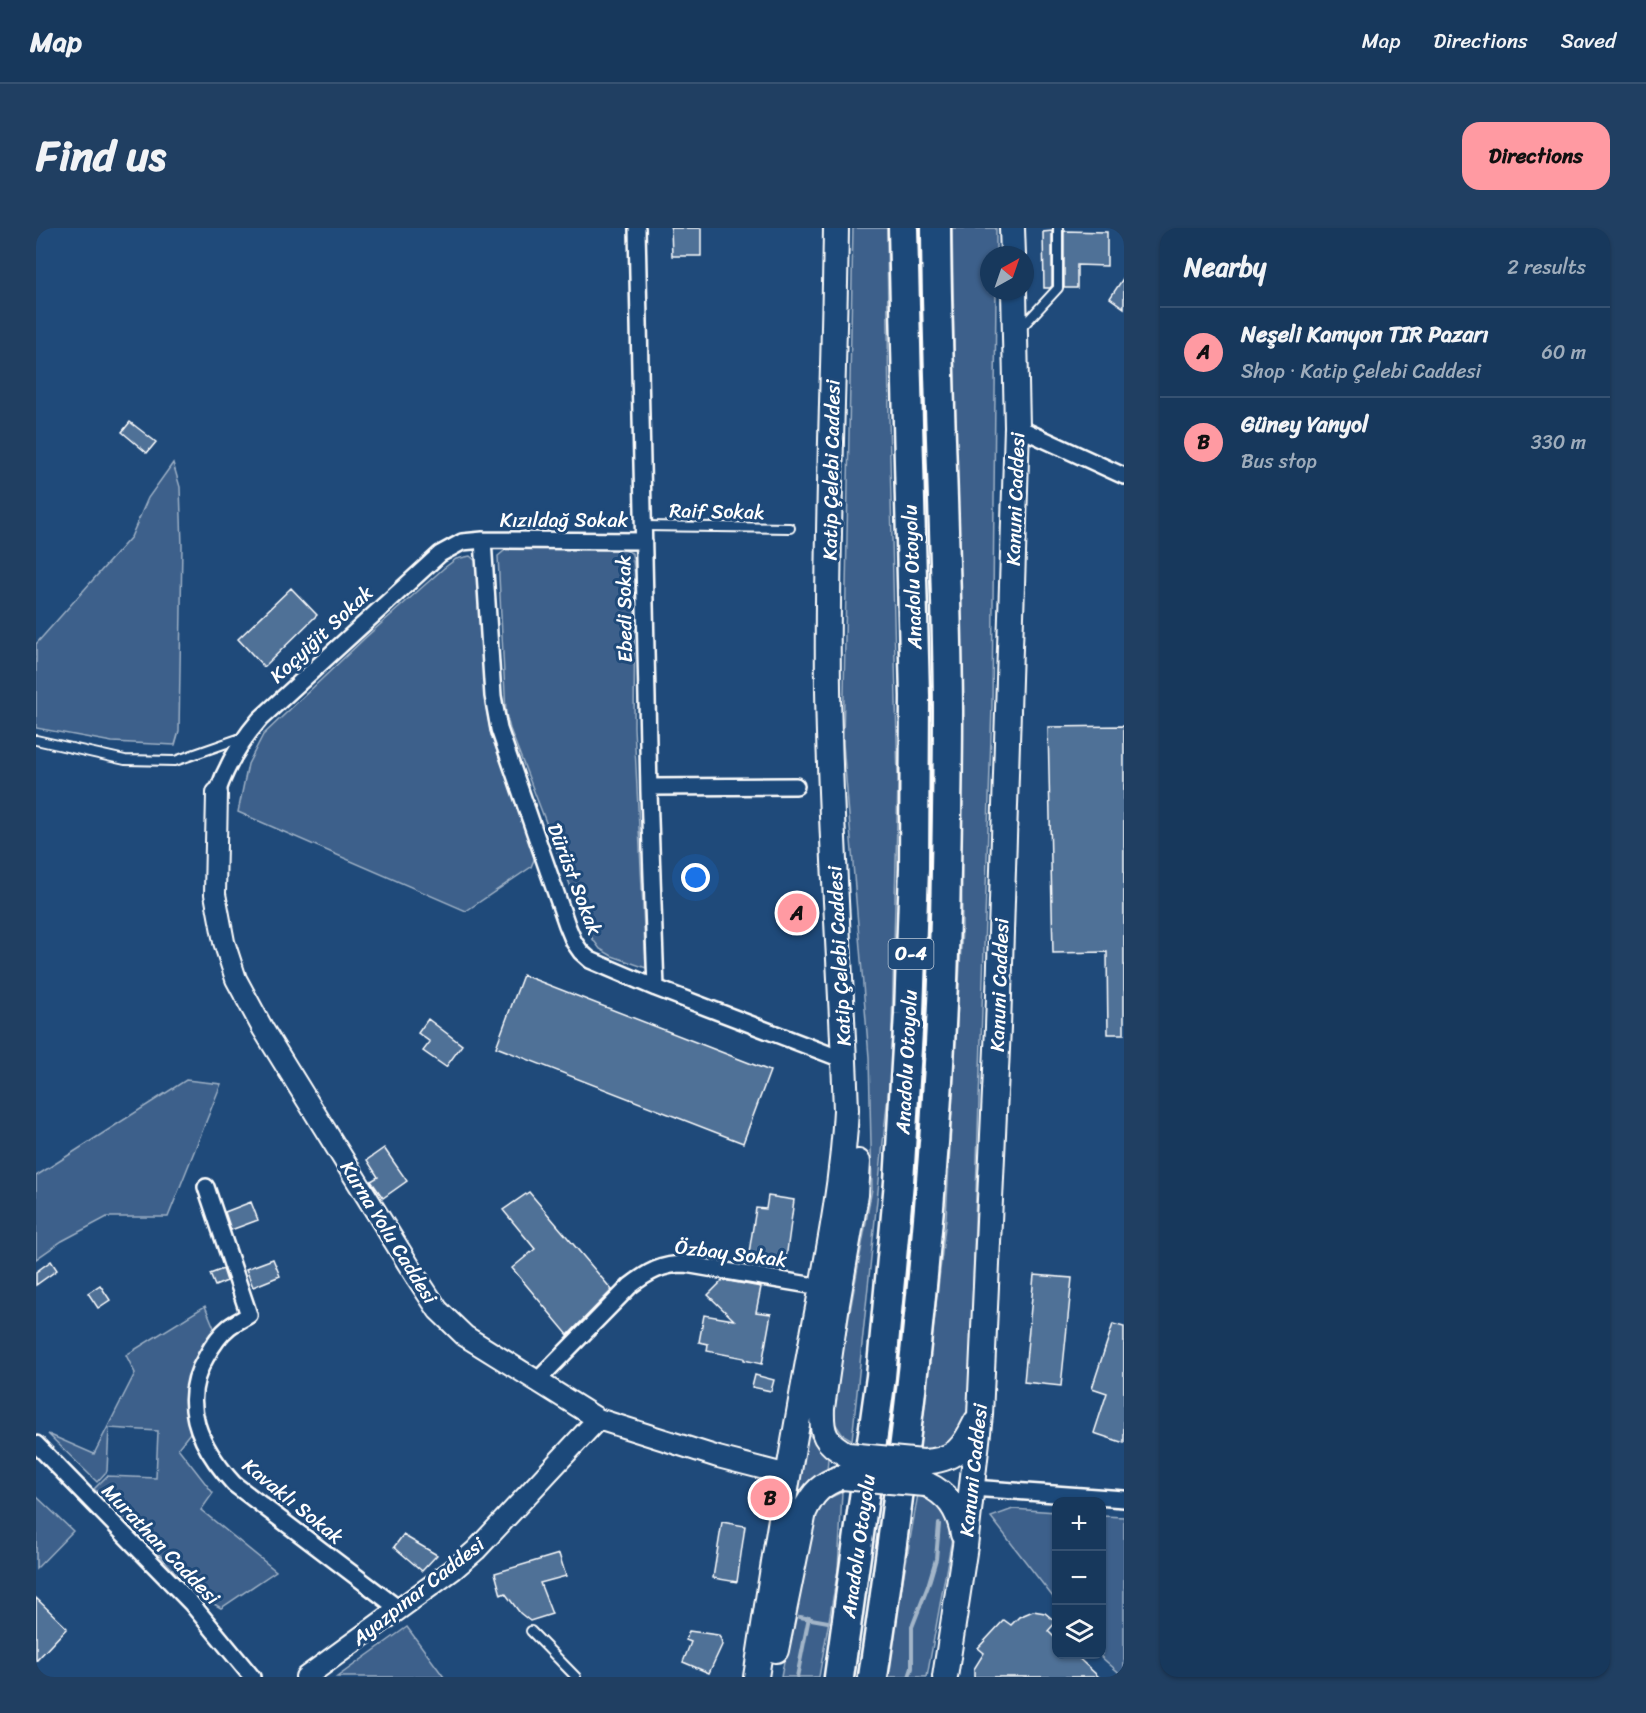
<!DOCTYPE html>
<meta charset="utf-8">
<style>
body{margin:0;font-family:Sriracha,sans-serif;background:#203f62;color:#f1f3f6}
.controls{position:absolute;right:18px;bottom:18px;display:grid;overflow:hidden;border-radius:12px;box-shadow:0 2px 4px #0004}
.controls button{width:54px;height:54px;display:grid;place-items:center;padding:0;border:0;border-bottom:2px solid #365272;background:#17385c;color:#f1f3f6;font:30px sans-serif}
.compass{position:absolute;left:944px;top:18px;width:54px;height:54px;border-radius:50%;background:#17385c;box-shadow:0 2px 4px #0004;rotate:40deg}
.you{position:absolute;left:660px;top:650px;width:21px;height:21px;margin:-15px;border:4px solid #fff;border-radius:50%;background:#1a73e8;box-shadow:0 0 0 9px #1a73e833}
.badge{display:grid;place-items:center;width:39px;height:39px;border-radius:50%;background:#ff9aa2;color:#111;font-size:20px;font-weight:700}
.pin{position:absolute;translate:-50% -50%;border:3px solid #fff;box-shadow:0 2px 6px #0006}
.list{margin:0;padding:0;list-style:none}
h2{display:flex;justify-content:space-between;align-items:center;height:78px;margin:0;padding:0 24px;font-size:26px}
h2 small{font-size:20px;font-weight:400;color:#9eacbb}
.list li{display:grid;grid-template-columns:39px 1fr auto;gap:18px;align-items:center;box-sizing:border-box;height:90px;padding:0 24px;border-top:2px solid #365272}
.list b{display:block;font-size:22px;white-space:nowrap}
.list p{margin:0;font-size:20px;white-space:nowrap;color:#9eacbb}
.list em{font-size:20px;font-style:normal;color:#9eacbb}
.icon{flex:none;width:33px;height:33px;fill:none;stroke:currentColor;stroke-width:2;stroke-linecap:round;stroke-linejoin:round}
.map{position:relative;flex:none;width:1088px;height:1449px;overflow:hidden;border-radius:18px}
header{display:flex;align-items:center;gap:36px;box-sizing:border-box;height:84px;padding:0 30px;background:#17385c;border-bottom:2px solid #365272}
header strong{font-size:28px}
nav{display:flex;gap:33px;margin-inline-start:auto;font-size:21px}
.intro{display:flex;align-items:center;justify-content:space-between;box-sizing:border-box;height:144px;padding:0 36px}
h1{margin:0;font-size:42px}
.button{padding:15px 27px;border-radius:18px;background:#ff9aa2;color:#111;font-size:21px;font-weight:700}
main{display:flex;gap:36px;padding:0 36px}
aside{flex:1;background:#17385c;border-radius:18px;box-shadow:0 2px 4px #0004}
.map>svg:first-child{display:block}
.green{fill:#3c618b;stroke:#9eb0c5;stroke-width:1.5}
.lines{fill:none;stroke-linecap:round;stroke-linejoin:round}
.stream{stroke:#a3b5c8;stroke-width:4}
.building{fill:#507197;stroke:#fff;stroke-width:1.5}
.service-casing{stroke:#fff;stroke-width:12}
.minor-casing{stroke:#fff;stroke-width:20}
.tertiary-casing{stroke:#fff;stroke-width:24}
.primary-casing{stroke:#fff;stroke-width:28}
.motorway-casing{stroke:#fff;stroke-width:33}
.service{stroke:#1f4a7a;stroke-width:8}
.minor{stroke:#1f4a7a;stroke-width:15}
.tertiary{stroke:#1f4a7a;stroke-width:20}
.primary{stroke:#1f4a7a;stroke-width:24}
.motorway{stroke:#1f4a7a;stroke-width:28}
.primary-bridge-casing{stroke:#fff;stroke-width:28;stroke-linecap:butt}
.primary-bridge{stroke:#1f4a7a;stroke-width:24}
.labels{text-anchor:middle;stroke-width:6;stroke-linejoin:round;paint-order:stroke}
.shield{fill:#1f4a7a;stroke:#bcc9d7;stroke-width:1.5}
.shield-label{font-size:18px;font-weight:bold;fill:#fff}
.street-label{font-size:20px;fill:#fff;stroke:#1f4a7a}
</style>
<header>
<strong>Map</strong>
<nav><a>Map</a><a>Directions</a><a>Saved</a></nav>
</header>
<div class="intro"><h1>Find us</h1><a class="button">Directions</a></div>
<main>
<div class="map">
<svg width="1088" height="1449" viewBox="0 0 1088 1449">
<rect width="100%" height="100%" fill="#1f4a7a"/>
<filter id="ink" filterUnits="userSpaceOnUse"><feTurbulence type="fractalNoise" baseFrequency=".0167" numOctaves="2"/><feDisplacementMap in="SourceGraphic" scale="12" xChannelSelector="R" yChannelSelector="G"/><feConvolveMatrix kernelMatrix="1 2 1 2 8 2 1 2 1" color-interpolation-filters="sRGB"/></filter>
<g filter="url(#ink)">
<!-- green -->
<path class="green" d="M817,0H851L853,190L862,552L855,838L816,1212L806,1206L795,1189L836,961L833,829L807,515Z
M916,0H960V27H953V63H960L956,478L933,1177C921,1214 921,1214 883,1224L910,990L926,701L923,383Z
M137,235L144,259L146,318L143,503L139,517L76,514L0,500V416L95,309L112,270Z
M473,319L586,321L596,325L599,346L598,499L610,740L576,728L564,721L553,706L474,501L470,486L462,328Z
M434,328L441,334L450,479L455,507L500,627L495,639L430,683L202,584L212,536L227,507L330,409L408,340L420,331Z
M150,852L185,856L132,989H71L26,1013L0,1031V948Z
M169,1078L181,1107L171,1115L158,1200L142,1220L177,1265L165,1282L240,1343L185,1380L157,1364L93,1293L58,1261L71,1248L120,1250L122,1203L73,1200L71,1243L61,1254L12,1206L58,1226L99,1145L90,1127Z
M772,1205L792,1230L791,1244L761,1269Z
M806,1264L802,1342L783,1449H745L776,1293L787,1273Z
M882,1266L907,1276L916,1310L891,1449H850Z
M0,1268L37,1303L0,1341Z
M977,1281L1020,1284V1373L955,1289Z
M1066,1288L1088,1289V1449L1063,1427L1066,1426Z
M371,1399L408,1449H301Z"/>
<g class="lines">
<!-- stream -->
<path class="stream" d="M764,1389L792,1394
M761,1449L773,1389
M873,1449L876,1440V1399L892,1358L900,1331L903,1296"/>
</g>
<!-- building -->
<path class="building" d="M635,0H665V28H636Z
M1016,3V58L1014,60H1008L1007,4Z
M1028,3L1071,4V38L1041,37V60H1028Z
M1088,49V80L1074,70Z
M94,194L120,214L111,225L86,204Z
M255,360L281,387L228,439L202,411Z
M1088,498V806H1072L1071,724L1017,725L1012,499Z
M487,747L734,843L707,915L460,819Z
M392,791L426,817L410,839L387,823L394,814L382,805Z
M348,920L371,953L347,970L335,953L342,949L331,932Z
M493,964L576,1062L532,1107L476,1040L499,1021L467,982Z
M732,968L758,972L750,1031L713,1025L720,980L730,981Z
M215,974L222,992L195,1002L189,984Z
M237,1031L244,1048L217,1059L210,1041Z
M15,1033L21,1042L0,1057V1044Z
M187,1041L191,1053L179,1058L174,1046Z
M998,1047L1036,1050L1025,1158L988,1154Z
M687,1052L725,1059L720,1084L735,1086L726,1136L708,1132V1130L671,1123L672,1116L663,1114L668,1087L698,1092L672,1067Z
M64,1057L74,1072L62,1080L52,1065Z
M1077,1096L1088,1099V1215L1058,1205L1071,1165L1056,1160Z
M719,1147L738,1152L735,1163L716,1159Z
M686,1294L709,1298L701,1354L677,1350Z
M367,1307L401,1327L386,1343L358,1319Z
M523,1326L530,1348L504,1355L516,1386L494,1393L484,1385L469,1365L465,1367L459,1345Z
M0,1370L31,1400L0,1433Z
M997,1383L1009,1385L1020,1394L1012,1403L1020,1411V1426H1038L1063,1449H938V1441L948,1425L942,1420L968,1392L975,1397L983,1389Z
M653,1403L682,1407L685,1411L686,1417L673,1445L647,1434L655,1414L650,1412Z"/>
<g class="lines">
<defs>
<path id="service" d="M985,100L1022,60V0
M607,298L754,300
M0,512L89,532L139,533L205,510
M495,1403L540,1449"/>
<path id="minor" d="M601,0L613,564L620,760
M981,199L1088,248
M447,312L457,468L463,501L531,697L538,714L545,724L554,732L620,760L808,832
M613,559L760,558
M181,565C191,536 204,514 224,491L404,326L426,314L447,312L608,313
M170,959L213,1087C207,1091 199,1094 193,1099C183,1107 176,1118 170,1129C142,1176 165,1220 198,1256L363,1381
M500,1154L594,1058C612,1044 626,1036 649,1036L785,1059
M0,1216L155,1375L216,1449
M936,1260L1088,1271"/>
<path id="tertiary" d="M181,565L179,666L188,714L200,751L227,801L379,1047L402,1082L429,1108L562,1191L682,1229L752,1247
M270,1449L418,1341L440,1322L562,1191"/>
<path id="primary" d="M976,0L977,27
M812,1227C789,1215 785,1206 786,1180L801,1076L820,967L822,934
M887,1234C919,1232 927,1221 940,1194
M890,1256C912,1266 923,1282 927,1306
M740,1422L768,1284C777,1264 786,1256 806,1249
M720,1449C736,1344 753,1239 772,1134C787,1049 806,968 810,882C805,741 794,602 792,461C790,308 798,154 800,0
M909,1449L929,1318L944,1187L962,799L981,199L978,63"/>
<path id="motorway" d="M803,1449L845,1149L863,954L873,786L878,640L879,468L867,0
M837,1449C877,1182 906,913 910,642C911,589 912,535 912,482C911,321 901,161 900,0"/>
</defs>
<!-- service casing -->
<use href="#service" class="service-casing"/>
<!-- minor casing -->
<use href="#minor" class="minor-casing"/>
<!-- tertiary casing -->
<use href="#tertiary" class="tertiary-casing"/>
<!-- primary casing -->
<use href="#primary" class="primary-casing"/>
<!-- motorway casing -->
<use href="#motorway" class="motorway-casing"/>
<!-- service -->
<use href="#service" class="service"/>
<!-- minor -->
<use href="#minor" class="minor"/>
<!-- tertiary -->
<use href="#tertiary" class="tertiary"/>
<!-- primary -->
<use href="#primary" class="primary"/>
<!-- motorway -->
<use href="#motorway" class="motorway"/>
<defs>
<path id="primary-bridge" d="M812,1227L887,1234
M806,1249L890,1256"/>
</defs>
<!-- primary-bridge casing -->
<use href="#primary-bridge" class="primary-bridge-casing"/>
<!-- primary-bridge -->
<use href="#primary-bridge" class="primary-bridge"/>
</g>
</g>
<g class="labels">
<!-- shield labels -->
<rect class="shield" x="852.5" y="711" width="45" height="30" rx="4.5"/>
<g class="shield-label">
<text x="875" y="732">O-4</text>
</g>
<!-- street labels -->
<g class="street-label">
<text transform="translate(795 242) rotate(-89)" y="7">Katip Çelebi Caddesi</text>
<text transform="translate(979 271) rotate(-88)" y="7">Kanuni Caddesi</text>
<text transform="translate(681 283) rotate(1)" y="7">Raif Sokak</text>
<text x="528" y="299">Kızıldağ Sokak</text>
<text transform="translate(876 349) rotate(-92)" y="7">Anadolu Otoyolu</text>
<text transform="translate(588 381) rotate(-91)" y="7">Ebedi Sokak</text>
<text transform="translate(285 406) rotate(-43)" y="7">Koçyiğit Sokak</text>
<text transform="translate(539 651) rotate(69)" y="7">Dürüst Sokak</text>
<text transform="translate(803 728) rotate(-93)" y="7">Katip Çelebi Caddesi</text>
<text transform="translate(963 757) rotate(-88)" y="7">Kanuni Caddesi</text>
<text transform="translate(870 834) rotate(-87)" y="7">Anadolu Otoyolu</text>
<text transform="translate(353 1004) rotate(58)" y="7">Kurna Yolu Caddesi</text>
<text transform="translate(695 1025) rotate(7)" y="7">Özbay Sokak</text>
<text transform="translate(937 1242) rotate(-84)" y="7">Kanuni Caddesi</text>
<text transform="translate(257 1273) rotate(39)" y="7">Kavaklı Sokak</text>
<text transform="translate(125 1316) rotate(46)" y="7">Murathan Caddesi</text>
<text transform="translate(822 1318) rotate(-82)" y="7">Anadolu Otoyolu</text>
<text transform="translate(382 1363) rotate(-38)" y="7">Ayazpınar Caddesi</text>
</g>
</g>
</svg>
<div class="controls">
<button>+</button>
<button>−</button>
<button><svg class="icon" aria-label="layers" viewBox="0 0 24 24"><path d="M12 4l9 5-9 5-9-5zM3 14l9 5 9-5"/></svg></button>
</div>
<svg class="compass" viewBox="-18 -18 36 36"><path d="M0-13l5 13h-10z" fill="#e53935"/><path d="M0 13l5-13h-10z" fill="#9eacbb"/></svg>
<div class="you"></div>
<div class="pin badge" style="left:761px;top:685px">A</div>
<div class="pin badge" style="left:734px;top:1270px">B</div>
</div>
<aside>
<h2>Nearby<small>2 results</small></h2>
<ul class="list">
<li><span class="badge">A</span><div><b>Neşeli Kamyon TIR Pazarı</b><p>Shop · Katip Çelebi Caddesi</p></div><em>60 m</em></li>
<li><span class="badge">B</span><div><b>Güney Yanyol</b><p>Bus stop</p></div><em>330 m</em></li>
</ul>
</aside>
</main>
